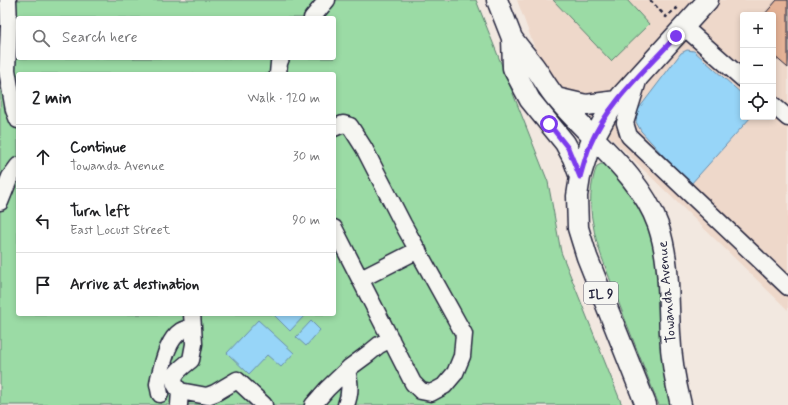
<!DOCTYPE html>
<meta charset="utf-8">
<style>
body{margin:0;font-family:Mynerve,sans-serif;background:#f6f6f6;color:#202124}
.controls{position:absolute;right:12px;top:12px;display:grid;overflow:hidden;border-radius:4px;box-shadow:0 2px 6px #0003}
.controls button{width:36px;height:36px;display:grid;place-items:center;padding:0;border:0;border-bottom:1px solid #e0e0e0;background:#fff;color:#202124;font:20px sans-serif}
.stop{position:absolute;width:12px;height:12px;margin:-9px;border:3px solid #7c3aed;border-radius:50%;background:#fff}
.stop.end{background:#7c3aed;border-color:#fff;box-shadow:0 1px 4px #0008}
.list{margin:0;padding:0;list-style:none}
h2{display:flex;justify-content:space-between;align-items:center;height:52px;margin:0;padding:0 16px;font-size:17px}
h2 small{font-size:13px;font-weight:400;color:#757577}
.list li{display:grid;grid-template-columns:26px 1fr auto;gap:12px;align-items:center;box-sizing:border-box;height:64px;padding:0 16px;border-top:1px solid #e0e0e0}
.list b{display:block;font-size:15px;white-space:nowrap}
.list p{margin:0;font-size:13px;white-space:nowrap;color:#757577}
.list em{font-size:13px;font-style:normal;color:#757577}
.icon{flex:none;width:22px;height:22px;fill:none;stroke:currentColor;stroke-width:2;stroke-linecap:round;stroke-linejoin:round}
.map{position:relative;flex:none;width:788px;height:405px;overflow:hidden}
.search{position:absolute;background:#fff;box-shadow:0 2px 6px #0003;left:16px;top:16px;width:320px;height:44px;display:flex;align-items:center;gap:10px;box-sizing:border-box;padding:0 14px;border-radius:4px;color:#757577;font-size:15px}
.panel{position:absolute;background:#fff;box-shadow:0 2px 6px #0003;left:16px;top:72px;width:320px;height:244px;border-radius:4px}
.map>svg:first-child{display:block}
.built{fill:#eed8ca;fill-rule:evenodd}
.green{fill:#9bdba5;stroke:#5e7e70;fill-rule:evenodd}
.water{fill:#97d5f8;stroke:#688dac}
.building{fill:#e4b296;stroke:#22223b;filter:url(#shadow)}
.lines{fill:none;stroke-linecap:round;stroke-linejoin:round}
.minor-casing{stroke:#22223b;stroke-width:19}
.major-casing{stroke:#22223b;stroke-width:23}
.path{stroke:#22223b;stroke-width:2.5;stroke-dasharray:4 3;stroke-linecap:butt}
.minor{stroke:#f6f6f2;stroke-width:16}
.major{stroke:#f6f6f2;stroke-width:20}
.route{stroke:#7c3aed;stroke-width:5}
.labels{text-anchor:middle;stroke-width:4;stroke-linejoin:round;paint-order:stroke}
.shield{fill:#f6f6f2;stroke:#626272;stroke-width:1}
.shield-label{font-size:13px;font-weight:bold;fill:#22223b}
.street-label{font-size:14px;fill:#22223b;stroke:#f6f6f2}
</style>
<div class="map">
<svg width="788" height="405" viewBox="0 0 788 405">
<defs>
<filter id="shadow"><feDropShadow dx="3.5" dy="-3.5" stdDeviation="1" flood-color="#0004"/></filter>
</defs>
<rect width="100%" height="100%" fill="#f2e8e0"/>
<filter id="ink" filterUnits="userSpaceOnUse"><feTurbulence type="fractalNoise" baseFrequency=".025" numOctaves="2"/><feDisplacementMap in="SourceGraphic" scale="8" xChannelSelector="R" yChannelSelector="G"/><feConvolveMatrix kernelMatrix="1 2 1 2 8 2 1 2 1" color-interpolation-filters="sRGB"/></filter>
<g filter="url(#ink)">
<!-- built -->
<path class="built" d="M517,0H788V310L612,139L557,83L551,76L535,49ZM743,15H773V117H743Z"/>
<!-- green -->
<path class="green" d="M0,0H476L548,182L561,252L622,405H0ZM18,18H334V58H18ZM18,74H334V314H18Z
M553,0H627L649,24L611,61Z
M601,164H605L628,186L653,233L677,405H659C643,365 627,325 612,285C605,265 596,245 593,224C589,206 590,183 597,166Z"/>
<!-- water -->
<path class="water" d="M687,50L694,51L743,95V117H751L690,185L641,131L636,122L637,111L681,53Z
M273,314H303L305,315L290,331Z
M258,320L294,353L281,367L267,355L249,374L227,353Z
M311,321L320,330L306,346L296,337Z"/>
<!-- building -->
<path class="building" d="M777,0H788V68L773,55V15H764Z"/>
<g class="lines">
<defs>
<path id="minor" d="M8,0L9,26L7,70L14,110L18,120
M312,18L327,0
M684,27L743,79
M278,74L279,63L281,58
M639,78L625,123L629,136L788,287
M773,105L788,118
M334,128L343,124L350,126L364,148L403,224L464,334L462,356L455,373L444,386L431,393L421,391L413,383L334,228
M0,202L10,177L18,166
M361,279L418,250
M180,391L207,396L215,393L237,380L264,405
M160,394L158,384L159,378C163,364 167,340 181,331C184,329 189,328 193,327L192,314
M179,405L180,391C166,377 180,369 191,360L194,344L193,327
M313,405L327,389L349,368L368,354L379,345L391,339
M346,405C351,392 350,383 347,370"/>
<path id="major" d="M497,0L512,38L513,68L530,100L565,143L573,158L580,177
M512,38C519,48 527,57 534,66C542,77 548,89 557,99C590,139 640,174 658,225C670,260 668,298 670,333C671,358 675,381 681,405
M556,98L586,105L617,101
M646,405L587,257L578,228L577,196L580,177L590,145L606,116L621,96L708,0"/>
</defs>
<!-- minor casing -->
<use href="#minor" class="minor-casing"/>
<!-- major casing -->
<use href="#major" class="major-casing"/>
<!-- path -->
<path class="path" d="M650,0L666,17L676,8L678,10"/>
<!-- minor -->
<use href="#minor" class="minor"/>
<!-- major -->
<use href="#major" class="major"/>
</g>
</g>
<g class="lines" filter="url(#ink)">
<!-- route -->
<path class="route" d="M549,124L568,148L580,177C583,166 586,155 590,145C608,102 646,70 676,36"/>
</g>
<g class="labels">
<!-- shield labels -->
<rect class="shield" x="584" y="282" width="34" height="22" rx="3"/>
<g class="shield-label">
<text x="601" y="298">IL 9</text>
</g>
<!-- street labels -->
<g class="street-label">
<text transform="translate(666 292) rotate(-95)" y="5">Towanda Avenue</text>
</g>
</g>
</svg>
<div class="controls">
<button>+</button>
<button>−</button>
<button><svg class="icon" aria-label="locate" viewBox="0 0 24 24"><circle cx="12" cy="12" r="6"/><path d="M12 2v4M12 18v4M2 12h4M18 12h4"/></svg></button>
</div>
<div class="stop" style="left:549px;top:124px"></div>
<div class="stop end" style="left:676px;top:36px"></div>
<div class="search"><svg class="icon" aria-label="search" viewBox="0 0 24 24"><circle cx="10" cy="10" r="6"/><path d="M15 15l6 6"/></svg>Search here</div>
<section class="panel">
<h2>2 min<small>Walk · 120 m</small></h2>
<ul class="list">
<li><svg class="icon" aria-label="ahead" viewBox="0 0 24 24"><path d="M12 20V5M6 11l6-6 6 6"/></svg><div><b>Continue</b><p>Towanda Avenue</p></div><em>30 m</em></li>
<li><svg class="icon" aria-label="left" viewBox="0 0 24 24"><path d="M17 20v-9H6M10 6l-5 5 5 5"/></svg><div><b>Turn left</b><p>East Locust Street</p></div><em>90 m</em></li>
<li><svg class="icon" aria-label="arrive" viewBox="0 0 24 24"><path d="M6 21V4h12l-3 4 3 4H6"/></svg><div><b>Arrive at destination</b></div></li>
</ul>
</section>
</div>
